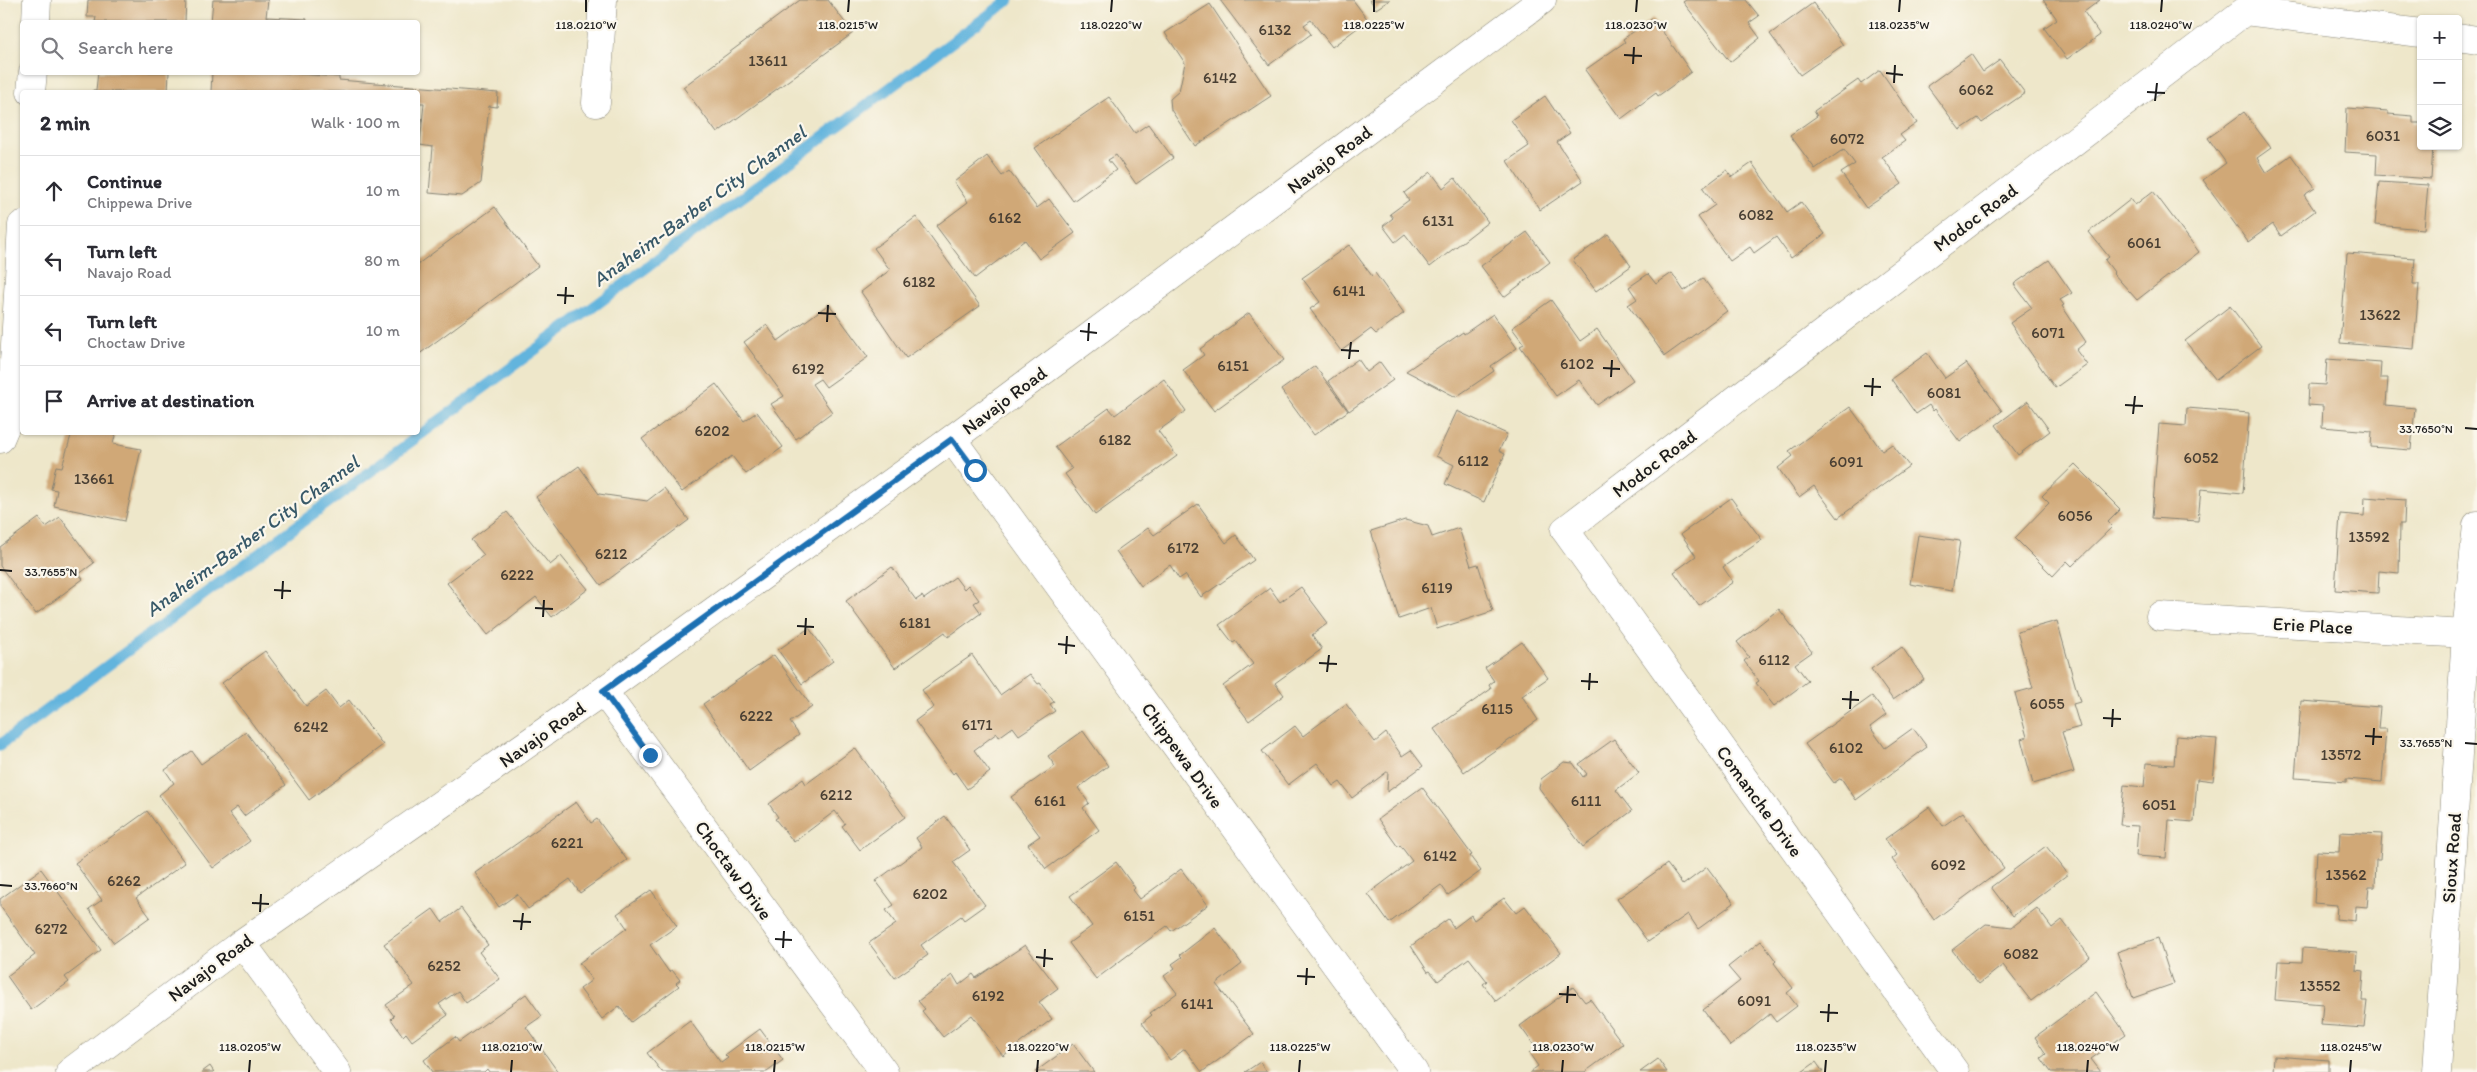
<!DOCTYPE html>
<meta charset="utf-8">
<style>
body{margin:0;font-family:Itim,sans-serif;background:#f2f2f3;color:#2b2b33}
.controls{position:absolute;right:15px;top:15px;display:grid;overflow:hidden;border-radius:5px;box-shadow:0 1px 4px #0004}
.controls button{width:45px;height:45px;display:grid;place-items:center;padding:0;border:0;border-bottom:1px solid #e1e1e2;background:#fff;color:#2b2b33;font:25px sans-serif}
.stop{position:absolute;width:15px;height:15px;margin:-11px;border:4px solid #1f6fb2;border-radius:50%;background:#fff}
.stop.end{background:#1f6fb2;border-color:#fff;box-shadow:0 1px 5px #0008}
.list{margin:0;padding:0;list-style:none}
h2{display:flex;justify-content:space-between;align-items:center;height:65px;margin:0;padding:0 20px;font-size:21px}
h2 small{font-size:16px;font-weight:400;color:#7c7c81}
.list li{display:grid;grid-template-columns:32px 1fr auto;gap:15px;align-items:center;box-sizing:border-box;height:70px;padding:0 20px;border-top:1px solid #e1e1e2}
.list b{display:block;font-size:19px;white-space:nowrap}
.list p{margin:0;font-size:16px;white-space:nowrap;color:#7c7c81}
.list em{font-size:16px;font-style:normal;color:#7c7c81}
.icon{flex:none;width:28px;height:28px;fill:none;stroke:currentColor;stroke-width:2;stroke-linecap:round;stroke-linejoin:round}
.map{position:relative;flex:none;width:2477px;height:1072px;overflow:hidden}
.search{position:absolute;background:#fff;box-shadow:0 1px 4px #0004;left:20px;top:20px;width:400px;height:55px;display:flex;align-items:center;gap:12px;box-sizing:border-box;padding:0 18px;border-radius:5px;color:#7c7c81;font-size:19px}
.panel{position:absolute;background:#fff;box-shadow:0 1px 4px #0004;left:20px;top:90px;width:400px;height:345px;border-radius:5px}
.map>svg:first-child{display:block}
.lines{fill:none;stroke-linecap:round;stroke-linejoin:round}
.stream{stroke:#62b4dd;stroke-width:11}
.building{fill:#d0a877}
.minor-casing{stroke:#858273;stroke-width:29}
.minor{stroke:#fff;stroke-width:28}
.route{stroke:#1f6fb2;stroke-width:6}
.ticks{fill:none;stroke:#1c1c1c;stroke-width:2}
.labels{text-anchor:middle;stroke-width:4.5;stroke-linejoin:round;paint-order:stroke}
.number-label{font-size:16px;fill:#493f33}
.street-label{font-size:19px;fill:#1c1c1c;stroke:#fbf7ec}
.water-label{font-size:20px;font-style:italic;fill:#385969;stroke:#fbf7ec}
.ticks-label{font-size:12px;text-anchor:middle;fill:#1c1c1c;stroke:#fbf7ec;stroke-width:4.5;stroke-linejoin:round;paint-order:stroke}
</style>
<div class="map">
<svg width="2477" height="1072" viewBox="0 0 2477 1072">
<rect width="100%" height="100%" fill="#fbf7ec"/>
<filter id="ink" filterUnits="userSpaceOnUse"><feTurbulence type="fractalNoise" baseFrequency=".02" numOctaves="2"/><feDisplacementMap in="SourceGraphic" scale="10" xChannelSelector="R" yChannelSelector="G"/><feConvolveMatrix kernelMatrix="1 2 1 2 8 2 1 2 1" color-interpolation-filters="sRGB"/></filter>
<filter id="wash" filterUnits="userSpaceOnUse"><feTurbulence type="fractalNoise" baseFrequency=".0096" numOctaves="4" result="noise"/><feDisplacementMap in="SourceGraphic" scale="20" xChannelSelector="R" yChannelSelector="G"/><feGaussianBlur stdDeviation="1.12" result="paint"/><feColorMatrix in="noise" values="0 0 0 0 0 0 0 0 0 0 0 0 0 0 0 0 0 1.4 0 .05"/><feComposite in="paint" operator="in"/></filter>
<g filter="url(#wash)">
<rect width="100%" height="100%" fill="#eee7ca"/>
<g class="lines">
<!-- stream -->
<path class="stream" d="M0,745L1009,0"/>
</g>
<g id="blocks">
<!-- building -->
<path class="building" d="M88,0H186L185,22H95L96,17H87Z
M213,0H268L266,17L307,19L306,22H211Z
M800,0H828L853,33L717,133L683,87Z
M1220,0H1353L1368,20L1332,47L1311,20L1304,25L1311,34L1269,65Z
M1370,0H1390L1376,9Z
M1686,0H1746L1759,16L1749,23L1760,38L1730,62L1683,2Z
M2043,0H2100L2084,12L2100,35L2067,59L2044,28L2057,19Z
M1813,3L1843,45L1800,75L1770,34Z
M1210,4L1271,96L1195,146L1171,110L1170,99L1179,91L1185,63L1165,33Z
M1653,18L1691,72L1658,96L1656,93L1621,119L1585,70L1625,42L1623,39Z
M1971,54L1983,72L2000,60L2025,93L1982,123L1978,118L1960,130L1927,86Z
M1880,70L1917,123L1900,135L1905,141L1882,157L1902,184L1866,208L1841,173L1855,164L1844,149L1815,169L1790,135L1817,116L1814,111L1858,80L1861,84Z
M98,72H169L168,92H92L93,90H96Z
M212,72H273L339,77V80L498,93L497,107L489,106L481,183L462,196L429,193L433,147L420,145L424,103H418V92H211Z
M1545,96L1570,133L1557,142L1583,181L1540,210L1507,161L1529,146L1511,120Z
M1109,97L1135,133L1148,124L1173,158L1136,184L1116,155L1108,160L1116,170L1073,201L1035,148Z
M2347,108L2388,111V114L2413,116V123H2421V146H2433L2431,179L2376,175L2377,154L2345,152Z
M2244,112L2271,148L2257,158L2266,173L2291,155L2315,188L2304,195L2315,211L2281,236L2273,224L2248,242L2203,180L2226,163L2208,138Z
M987,156L1002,176L1009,171L1037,208L1049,199L1075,233L1039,259L1025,240L975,278L936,226L968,202L954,182Z
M1752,163L1787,212L1801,202L1825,234L1791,258L1776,237L1754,253L1750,247L1730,261L1698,217L1715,205L1703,188L1727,170L1732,177Z
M1431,172L1443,188L1455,178L1488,222L1430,267L1405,234L1395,242L1383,226L1393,218L1390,214L1409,200L1404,193Z
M2379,182L2428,185L2424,229L2375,225Z
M2153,191L2199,252L2137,300L2113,273L2114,272L2105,260L2109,257L2089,232L2131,199L2135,205Z
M495,207L538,266L418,355V264Z
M916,217L980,306L906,358L861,292L890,270L874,248Z
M1527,232L1550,262L1504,297L1481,266Z
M1608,234L1631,266L1596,291L1573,260Z
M1349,245L1372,276L1375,273L1404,313L1376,334L1371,329L1341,351L1310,309L1320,302L1302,278Z
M2347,253L2415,258L2413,284H2419L2414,349L2340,343Z
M2049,260L2072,293L2060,300L2064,305L2062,306L2086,342L2076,350L2087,365L2055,388L2010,323L2032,308L2014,284Z
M1672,273L1684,291L1703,278L1727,311L1665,356L1628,305L1637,299L1629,287L1648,274L1656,284Z
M1551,300L1580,341L1597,329L1633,380L1597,405L1579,380L1556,396L1520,346L1524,344L1512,328Z
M829,304L868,357L826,387L820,379L812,384L832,412L796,439L771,404L784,396L744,342L767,325L778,341Z
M2230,306L2261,346L2216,380L2185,341Z
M1249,313L1284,360L1214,411L1183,370L1204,355L1200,349Z
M1493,314L1517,348L1491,366L1494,371L1456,397L1406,371L1463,332L1464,334Z
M1927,353L1945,378L1966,363L2002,411L1960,442L1935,409L1933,411L1929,405L1916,414L1891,379Z
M1358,359L1367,372L1380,362L1393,380L1349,411L1328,381Z
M2327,359L2381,363L2380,378H2388L2386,405L2415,408L2411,450L2371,447L2372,431L2322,427L2323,406L2308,405L2309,384L2325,385Z
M1315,366L1348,411L1314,435L1281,390Z
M1164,379L1186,411L1158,431L1177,456L1095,515L1065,474L1072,469L1055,447L1109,408L1115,415Z
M716,384L744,421L757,412L783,447L746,474L732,456L682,492L642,439Z
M2028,401L2050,431L2018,455L1996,425Z
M1850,407L1882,451L1892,444L1909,466L1838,518L1814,486L1799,497L1778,468L1793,456L1789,451Z
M2187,408L2249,413L2243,493L2201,489L2198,521L2152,518L2159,424L2186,426Z
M1457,411L1507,434L1499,451L1505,454L1484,502L1445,484L1454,465L1436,456Z
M72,432H116L113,444L141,449L125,521L54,506L57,490L51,489L56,466L62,467Z
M2075,464L2120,509L2107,522L2112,527L2072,566L2067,561L2053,576L2015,538L2049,503L2042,496Z
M579,466L599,494L647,501L664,488L689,520L601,585L536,497Z
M2365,497L2405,500L2404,524H2400L2399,573L2379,571L2378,593L2335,590L2340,514L2364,516Z
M1731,498L1762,540L1723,567L1733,582L1699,606L1674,572L1696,556L1681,534Z
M1198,504L1226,543L1236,535L1254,560L1201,597L1185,575L1179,579L1170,565L1141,586L1116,551L1148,528L1154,535Z
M507,512L550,565L561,556L588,589L552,617L536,597L488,635L447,583L484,555L471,540Z
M60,517L94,563L79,574L83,579L36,614L0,566V547L39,518L46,527Z
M1405,520L1428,526L1432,537L1459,528L1471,566L1478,564L1493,611L1437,629L1431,608L1399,619L1371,531Z
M1918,535L1960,541L1952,591L1910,584Z
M892,567L916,600L922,596L924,599L955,577L964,589L968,585L979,600L974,603L981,613L948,637L945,632L895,668L846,601Z
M1301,587L1328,623L1312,635L1322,649L1275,683L1284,695L1249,721L1223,686L1253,664L1236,641L1233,643L1219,625L1270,588L1280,602Z
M1779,609L1812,652L1795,664L1808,681L1774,706L1756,683L1759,681L1744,661L1749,657L1737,642Z
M2057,621L2080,702L2073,704L2080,727L2062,732L2074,772L2033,784L2021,739L2027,737L2015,693L2033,688L2017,632Z
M809,628L833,661L802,684L778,650Z
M1522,642L1548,678L1522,696L1538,720L1464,772L1434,729L1491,689L1489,685L1494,681L1485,668Z
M1902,647L1924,679L1893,700L1871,669Z
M265,651L306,706L326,691L339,708L349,700L383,745L309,800L222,683Z
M774,655L812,707L790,722L799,735L749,771L703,704Z
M972,655L1000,695L1030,674L1038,684L1040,683L1054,702L1050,704L1055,711L1019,735L1013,727L999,737L997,733L974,750L990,772L967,789L955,772L953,774L915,721L934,707L922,690Z
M1872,696L1886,715L1870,727L1885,748L1913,728L1927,747L1856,800L1841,778L1834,783L1805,744Z
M2301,701L2380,707L2378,729H2386L2382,782L2346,779V782L2295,778Z
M1346,704L1375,742L1386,733L1402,756L1411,750L1423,766L1387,792L1388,771L1352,798L1340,782L1334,786L1317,763L1288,785L1262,751L1295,726L1303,736Z
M1083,731L1108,766L1078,788L1089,803L1083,808L1099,830L1046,869L1028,844L1040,836L1011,797L1055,766L1048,756Z
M246,732L286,785L244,816L237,807L229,813L250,841L213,868L159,795L174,783L165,770L192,751L201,764Z
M2176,736L2217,739L2213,781L2197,779L2194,822L2169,820L2166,858L2136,856L2138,826L2120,825L2124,785L2144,787L2146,763L2174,765Z
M1614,739L1639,773L1616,790L1632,811L1583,847L1539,788L1541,779L1564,762L1573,763L1583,777L1587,774L1579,764Z
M855,748L905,817L860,850L842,826L845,824L835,811L794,842L775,819L778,817L769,804L803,779L806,784Z
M1422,787L1472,855L1470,856L1481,871L1448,895L1441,885L1389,923L1368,894L1412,861L1400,845L1398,847L1378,819Z
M576,802L591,823L597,819L627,860L580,893L570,879L528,909L517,894L499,907L475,873Z
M1929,807L1943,826L1963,812L2004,868L1934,920L1892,859L1897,855L1885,839Z
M147,811L185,863L136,898L150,917L114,943L89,909L102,900L75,863Z
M945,816L970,850L953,862L985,905L964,920L961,916L921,945L928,955L895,978L869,943L896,924L886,910L894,905L876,881L922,847L916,838Z
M2340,832L2382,834L2380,860H2376L2375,887H2369L2367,907L2356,906L2355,921L2336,919L2337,905L2314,903L2317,851L2339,852Z
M2046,846L2068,874L2013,916L1991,887Z
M1116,862L1135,888L1133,890L1140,899L1181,869L1208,905L1171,931L1167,926L1096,979L1069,943L1092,926L1070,896Z
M1667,864L1683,885L1707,867L1734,903L1698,929L1688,914L1648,942L1617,899Z
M41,869L101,950L65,977L69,982L31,1010L7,976L35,955L0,906V899Z
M651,890L677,926L650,945L669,972L672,970L680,980L676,983L679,986L631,1022L619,1006L602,1019L580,989L592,980L579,963L627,928L617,914Z
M1504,898L1516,913L1525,906L1561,953L1496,1001L1483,984L1487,981L1469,958L1438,981L1430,971L1428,972L1411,946L1448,919L1454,928L1471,915L1474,920Z
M461,908L488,945L479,952L500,979L466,1003L458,991L439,1004L448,1015L412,1041L406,1033L403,1036L391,1019L394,1016L386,1005L414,985L384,944L433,909L442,922Z
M2037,908L2052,928L2062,920L2090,957L2031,1001L2003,965L1979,984L1952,950L1986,924L2012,927Z
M1215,928L1242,964L1216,984L1254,1034L1202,1072L1185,1049L1170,1060L1142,1023L1152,1015L1150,1013L1177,993L1164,976L1175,968L1172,964L1182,957L1180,955Z
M2158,938L2173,984L2133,998L2117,952Z
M1761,941L1776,961L1774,963L1793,988L1787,993L1797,1006L1776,1022L1770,1014L1730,1046L1703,1010L1740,981L1728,967Z
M1025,945L1058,988L1039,1002L1052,1019L1003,1056L972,1015L943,1037L922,1011L925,1009L918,1001L953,975L959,985L973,974L976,978Z
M2303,948L2357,952L2356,970L2364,971L2362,1001H2367L2364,1028L2321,1025L2323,1004L2275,1000L2278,961L2302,962Z
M1573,987L1585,1002L1590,999L1623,1044L1585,1072H1530L1538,1066L1529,1053L1536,1048L1520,1026Z
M2096,992L2126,1034L2091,1059L2101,1072H2051L2041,1058L2046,1054L2035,1037Z
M526,994L542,1016L526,1027L558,1072H489L487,1069L484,1072H432L424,1060L455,1037L459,1042Z
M690,1021L721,1063L728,1058L725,1055L760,1029L783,1060L767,1072H662L647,1053Z
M1073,1044L1094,1072H1035Z
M2274,1056L2329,1060V1072H2273Z
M1658,1059L1667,1072H1640Z
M1260,1062L1267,1072H1245Z
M1816,1062L1823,1072H1802Z
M210,1066L214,1072H202Z"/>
</g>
</g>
<g filter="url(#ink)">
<use href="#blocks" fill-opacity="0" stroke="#858273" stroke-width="1"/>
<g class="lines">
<defs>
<path id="minor" d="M36,22L37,0
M2458,37L2477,40
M31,92L33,72
M596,103L603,0
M0,439L11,413L22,225
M952,439L1414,1072
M2160,616L2466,634
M603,691L884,1072
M242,943L337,1072
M70,1072L242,943L603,691L952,439L1542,0
M1955,1072L1565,530L2245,11L2421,33
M2437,1072L2466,634L2477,525"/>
</defs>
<!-- minor casing -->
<use href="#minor" class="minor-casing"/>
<!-- minor -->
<use href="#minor" class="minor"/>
</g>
</g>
<g class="lines" filter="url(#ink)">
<!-- route -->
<path class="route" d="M650,755L603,691L952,439L975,470"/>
</g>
<!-- ticks -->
<path class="ticks" d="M586,12V0M848,12L849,0M1111,12L1112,0M1374,12V0M1636,12L1637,0M1899,12L1900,0M2161,12L2162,0M1624,55L1642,56M1633,64L1634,47M1886,73L1903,75M1894,83L1895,65M2147,92L2165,93M2155,101L2157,83M557,295L574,296M565,304L566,287M818,313L836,314M827,322L828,305M1080,331L1097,333M1088,341L1089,323M1341,350L1359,351M1349,359L1351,342M1603,368L1620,369M1611,377L1612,360M1864,386L1881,387M1872,396L1873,378M2125,405L2143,406M2133,414L2135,396M2465,428L2477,429M0,570L12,571M274,590L291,591M282,599L283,581M535,608L553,609M543,617L544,600M797,626L814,627M805,635L806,618M1058,644L1075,646M1066,654L1067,636M1319,663L1337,664M1327,672L1329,655M1581,681L1598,682M1589,690L1590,673M1842,699L1859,700M1850,709L1851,691M2103,718L2121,719M2112,727L2113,709M2365,736L2382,737M2465,743L2477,744M2373,745L2374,728M0,885L12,886M252,903L269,904M260,912L261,894M513,921L531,922M521,930L523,913M775,939L792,940M783,948L784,931M1036,957L1053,959M1044,967L1045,949M1297,976L1315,977M1306,985L1307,968M1559,994L1576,995M1567,1003L1568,986M1820,1012L1838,1013M1828,1022L1829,1004M249,1072L250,1060M511,1072L512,1060M774,1072L775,1060M1037,1072L1038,1060M1299,1072L1300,1060M1562,1072L1563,1060M1825,1072L1826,1060M2087,1072L2088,1060M2350,1072L2351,1060"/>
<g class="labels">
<!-- number labels -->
<g class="number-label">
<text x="1275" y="35">6132</text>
<text x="768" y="66">13611</text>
<text x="1220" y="83">6142</text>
<text x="1976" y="95">6062</text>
<text x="2383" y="141">6031</text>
<text x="1847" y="144">6072</text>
<text x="1756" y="220">6082</text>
<text x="1005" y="223">6162</text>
<text x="1438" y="226">6131</text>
<text x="2144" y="248">6061</text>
<text x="919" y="287">6182</text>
<text x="1349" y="296">6141</text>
<text x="2380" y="320">13622</text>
<text x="2048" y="338">6071</text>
<text x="1577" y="369">6102</text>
<text x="1233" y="371">6151</text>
<text x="808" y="374">6192</text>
<text x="1944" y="398">6081</text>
<text x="712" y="436">6202</text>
<text x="1115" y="445">6182</text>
<text x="2201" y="463">6052</text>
<text x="1473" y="466">6112</text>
<text x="1846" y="467">6091</text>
<text x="94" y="484">13661</text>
<text x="2075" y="521">6056</text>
<text x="2369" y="542">13592</text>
<text x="1183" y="553">6172</text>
<text x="611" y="559">6212</text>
<text x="517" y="580">6222</text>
<text x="1437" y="593">6119</text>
<text x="915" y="628">6181</text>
<text x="1774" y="665">6112</text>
<text x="2047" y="709">6055</text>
<text x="1497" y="714">6115</text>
<text x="756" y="721">6222</text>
<text x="977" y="730">6171</text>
<text x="311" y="732">6242</text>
<text x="1846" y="753">6102</text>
<text x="2341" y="760">13572</text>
<text x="836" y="800">6212</text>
<text x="1050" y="806">6161</text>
<text x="1586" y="806">6111</text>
<text x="2159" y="810">6051</text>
<text x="567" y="848">6221</text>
<text x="1440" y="861">6142</text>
<text x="1948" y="870">6092</text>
<text x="2346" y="880">13562</text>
<text x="124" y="886">6262</text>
<text x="930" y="899">6202</text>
<text x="1139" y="921">6151</text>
<text x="51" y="934">6272</text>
<text x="2021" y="959">6082</text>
<text x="444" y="971">6252</text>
<text x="2320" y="991">13552</text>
<text x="988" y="1001">6192</text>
<text x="1754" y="1006">6091</text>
<text x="1197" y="1009">6141</text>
</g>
<!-- street labels -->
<g class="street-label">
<text transform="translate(1329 159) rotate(-37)" y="7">Navajo Road</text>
<text transform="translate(1975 217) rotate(-37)" y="7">Modoc Road</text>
<text transform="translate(1004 400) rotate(-37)" y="7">Navajo Road</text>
<text transform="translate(1654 463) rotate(-37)" y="7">Modoc Road</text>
<text transform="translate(2313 625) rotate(3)" y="7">Erie Place</text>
<text transform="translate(542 734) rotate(-35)" y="7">Navajo Road</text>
<text transform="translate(1183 755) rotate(54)" y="7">Chippewa Drive</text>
<text transform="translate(1760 801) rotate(54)" y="7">Comanche Drive</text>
<text transform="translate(2451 858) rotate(-86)" y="7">Sioux Road</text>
<text transform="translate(734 870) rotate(54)" y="7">Choctaw Drive</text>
<text transform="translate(210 967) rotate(-37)" y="7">Navajo Road</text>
</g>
<!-- water labels -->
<g class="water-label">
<text transform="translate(699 206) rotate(-36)" y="7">Anaheim-Barber City Channel</text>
<text transform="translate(252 536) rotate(-36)" y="7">Anaheim-Barber City Channel</text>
</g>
</g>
<g class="ticks-label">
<text x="586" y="29">118.0210°W</text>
<text x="848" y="29">118.0215°W</text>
<text x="1111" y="29">118.0220°W</text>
<text x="1374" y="29">118.0225°W</text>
<text x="1636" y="29">118.0230°W</text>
<text x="1899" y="29">118.0235°W</text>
<text x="2161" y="29">118.0240°W</text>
<text x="2426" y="433">33.7650°N</text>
<text x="51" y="576">33.7655°N</text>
<text x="2426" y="747">33.7655°N</text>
<text x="51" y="890">33.7660°N</text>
<text x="250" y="1051">118.0205°W</text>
<text x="512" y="1051">118.0210°W</text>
<text x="775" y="1051">118.0215°W</text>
<text x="1038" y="1051">118.0220°W</text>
<text x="1300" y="1051">118.0225°W</text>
<text x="1563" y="1051">118.0230°W</text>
<text x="1826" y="1051">118.0235°W</text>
<text x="2088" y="1051">118.0240°W</text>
<text x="2351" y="1051">118.0245°W</text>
</g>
</svg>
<div class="controls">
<button>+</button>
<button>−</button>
<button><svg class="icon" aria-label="layers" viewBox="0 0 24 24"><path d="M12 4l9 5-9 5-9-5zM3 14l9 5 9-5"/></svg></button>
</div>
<div class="stop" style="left:975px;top:470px"></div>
<div class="stop end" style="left:650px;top:755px"></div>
<div class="search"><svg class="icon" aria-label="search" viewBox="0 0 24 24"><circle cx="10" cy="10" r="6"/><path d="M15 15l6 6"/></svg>Search here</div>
<section class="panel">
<h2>2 min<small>Walk · 100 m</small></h2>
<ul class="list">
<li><svg class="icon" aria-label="ahead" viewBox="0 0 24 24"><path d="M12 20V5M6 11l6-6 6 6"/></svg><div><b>Continue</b><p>Chippewa Drive</p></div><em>10 m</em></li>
<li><svg class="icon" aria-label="left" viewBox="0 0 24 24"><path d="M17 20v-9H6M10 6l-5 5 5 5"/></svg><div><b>Turn left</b><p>Navajo Road</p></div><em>80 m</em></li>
<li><svg class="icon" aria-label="left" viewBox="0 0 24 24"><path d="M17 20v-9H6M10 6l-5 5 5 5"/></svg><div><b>Turn left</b><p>Choctaw Drive</p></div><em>10 m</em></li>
<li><svg class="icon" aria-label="arrive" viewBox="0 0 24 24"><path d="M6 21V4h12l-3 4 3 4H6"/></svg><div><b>Arrive at destination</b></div></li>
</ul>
</section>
</div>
